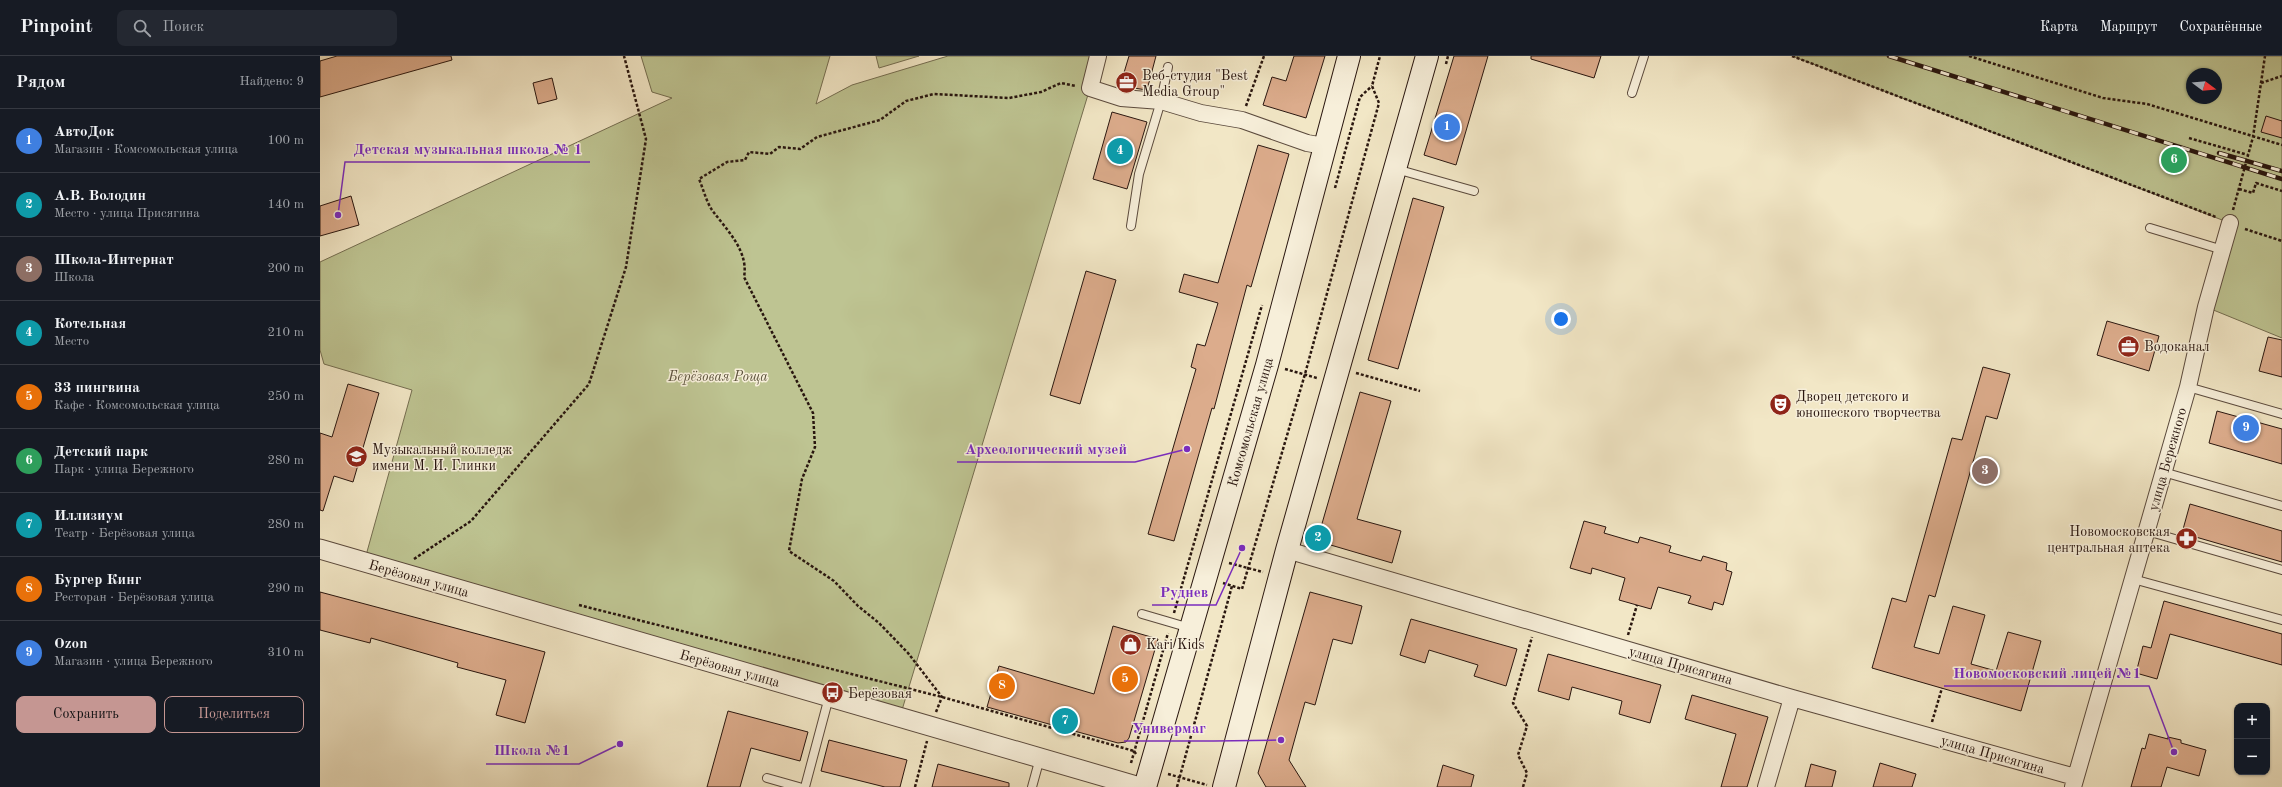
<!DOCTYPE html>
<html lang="ru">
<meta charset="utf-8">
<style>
body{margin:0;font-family:"Old Standard TT",serif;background:#242831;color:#f1f3f6}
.controls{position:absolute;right:12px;bottom:12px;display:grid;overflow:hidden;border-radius:8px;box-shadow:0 1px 3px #0004}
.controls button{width:36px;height:36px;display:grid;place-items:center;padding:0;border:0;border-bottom:1px solid #363941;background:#171b24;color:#f1f3f6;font:20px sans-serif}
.compass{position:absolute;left:1866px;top:12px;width:36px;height:36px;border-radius:50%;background:#171b24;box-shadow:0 1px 3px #0004;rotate:106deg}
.you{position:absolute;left:1241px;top:263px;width:14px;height:14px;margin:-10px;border:3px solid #fff;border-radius:50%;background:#1a73e8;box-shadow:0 0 0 6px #1a73e833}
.badge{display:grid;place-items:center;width:26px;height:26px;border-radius:50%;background:#c59692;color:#fff;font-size:13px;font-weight:700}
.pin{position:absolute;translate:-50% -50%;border:2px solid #fff;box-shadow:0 1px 4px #0006}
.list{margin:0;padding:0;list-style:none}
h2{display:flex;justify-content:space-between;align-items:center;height:52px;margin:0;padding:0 16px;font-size:17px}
h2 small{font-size:13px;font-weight:400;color:#9ea1a6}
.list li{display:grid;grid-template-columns:26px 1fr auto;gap:12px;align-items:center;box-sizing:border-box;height:64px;padding:0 16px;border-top:1px solid #363941}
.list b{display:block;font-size:15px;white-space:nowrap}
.list p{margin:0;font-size:13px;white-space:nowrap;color:#9ea1a6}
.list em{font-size:13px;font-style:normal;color:#9ea1a6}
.actions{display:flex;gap:8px;padding:12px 16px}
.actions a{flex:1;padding:9px 0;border:1px solid #c59692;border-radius:8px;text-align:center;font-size:14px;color:#c59692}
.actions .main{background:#c59692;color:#111}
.icon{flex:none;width:22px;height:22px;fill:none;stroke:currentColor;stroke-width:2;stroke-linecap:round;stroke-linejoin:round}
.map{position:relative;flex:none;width:1962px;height:731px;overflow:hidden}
header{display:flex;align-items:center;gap:24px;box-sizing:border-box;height:56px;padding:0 20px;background:#171b24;border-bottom:1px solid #363941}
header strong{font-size:19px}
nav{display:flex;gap:22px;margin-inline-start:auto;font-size:14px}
.search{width:280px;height:36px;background:#242831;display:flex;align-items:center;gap:10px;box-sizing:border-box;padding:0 14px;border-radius:8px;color:#9ea1a6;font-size:15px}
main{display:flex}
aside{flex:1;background:#171b24}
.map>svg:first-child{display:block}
.green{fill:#bec492;stroke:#746d50;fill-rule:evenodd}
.building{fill:#dcac8c;stroke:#29160f}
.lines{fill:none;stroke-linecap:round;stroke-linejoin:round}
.service-casing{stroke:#5b4a3d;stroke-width:10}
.minor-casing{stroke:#5b4a3d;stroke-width:18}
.tertiary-casing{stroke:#5b4a3d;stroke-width:21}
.secondary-casing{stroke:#29160f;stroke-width:24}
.path{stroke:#29160f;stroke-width:2.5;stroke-dasharray:3 2;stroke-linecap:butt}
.service{stroke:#f7efda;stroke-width:8}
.minor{stroke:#f7efda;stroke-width:16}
.tertiary{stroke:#f7efda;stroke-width:19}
.secondary{stroke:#f7efda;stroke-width:22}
.rail-casing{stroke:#29160f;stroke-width:4.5}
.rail{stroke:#f7efda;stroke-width:3;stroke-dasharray:9;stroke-linecap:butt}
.labels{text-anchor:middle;stroke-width:3;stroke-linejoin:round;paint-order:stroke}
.poi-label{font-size:14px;fill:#29160f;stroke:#f7efda;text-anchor:start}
.park-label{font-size:14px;font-style:italic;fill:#5d533d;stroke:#f7efda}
.street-label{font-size:14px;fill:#29160f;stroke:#f7efda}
.leader{fill:none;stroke:#7b2cbf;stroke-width:1.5}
.callout-dot{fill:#7b2cbf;stroke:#f7efda;stroke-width:1.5}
.callout-label{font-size:15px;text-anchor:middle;font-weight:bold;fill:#7b2cbf;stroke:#f7efda;stroke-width:3;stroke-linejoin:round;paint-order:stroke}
</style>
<header>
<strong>Pinpoint</strong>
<div class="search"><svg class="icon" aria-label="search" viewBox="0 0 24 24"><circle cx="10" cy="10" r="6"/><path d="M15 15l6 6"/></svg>Поиск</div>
<nav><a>Карта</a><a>Маршрут</a><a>Сохранённые</a></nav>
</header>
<main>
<aside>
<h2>Рядом<small>Найдено: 9</small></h2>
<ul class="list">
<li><span class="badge" style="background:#3f7fe0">1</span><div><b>АвтоДок</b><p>Магазин · Комсомольская улица</p></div><em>100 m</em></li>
<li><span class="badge" style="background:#0f9aa8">2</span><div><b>А.В. Володин</b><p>Место · улица Присягина</p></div><em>140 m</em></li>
<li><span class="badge" style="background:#8d6e63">3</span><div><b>Школа-Интернат</b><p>Школа</p></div><em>200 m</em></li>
<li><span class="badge" style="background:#0f9aa8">4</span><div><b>Котельная</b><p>Место</p></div><em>210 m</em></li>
<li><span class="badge" style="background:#e8710a">5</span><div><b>33 пингвина</b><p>Кафе · Комсомольская улица</p></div><em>250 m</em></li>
<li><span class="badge" style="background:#2e9e5b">6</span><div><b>Детский парк</b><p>Парк · улица Бережного</p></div><em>280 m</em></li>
<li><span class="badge" style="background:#0f9aa8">7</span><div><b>Иллизиум</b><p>Театр · Берёзовая улица</p></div><em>280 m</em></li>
<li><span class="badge" style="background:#e8710a">8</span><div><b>Бургер Кинг</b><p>Ресторан · Берёзовая улица</p></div><em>290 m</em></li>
<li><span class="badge" style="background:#3f7fe0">9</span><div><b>Ozon</b><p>Магазин · улица Бережного</p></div><em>310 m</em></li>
</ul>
<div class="actions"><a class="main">Сохранить</a><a>Поделиться</a></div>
</aside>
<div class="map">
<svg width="1962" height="731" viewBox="0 0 1962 731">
<rect width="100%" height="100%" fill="#f2e7c6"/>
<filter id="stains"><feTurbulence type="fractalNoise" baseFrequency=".005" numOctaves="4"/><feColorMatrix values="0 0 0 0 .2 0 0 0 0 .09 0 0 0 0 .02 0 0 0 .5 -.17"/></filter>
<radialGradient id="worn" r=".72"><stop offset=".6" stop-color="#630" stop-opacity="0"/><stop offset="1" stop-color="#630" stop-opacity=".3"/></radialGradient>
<!-- green -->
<path class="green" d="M321,0H510L496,48L532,29L628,0H777L770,32L582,654L45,503L92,334L4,308L0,294V206L352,42L332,36Z
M556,0H599L559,12Z
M1472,0H1962V282L1886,251L1910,167ZM1872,18H1896V42H1872Z"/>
<!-- building -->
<path class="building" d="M17,0H131L132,4L0,41V5Z
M809,0H836L827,34L800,30Z
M974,0H1005L986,62L943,49L952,21L966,25Z
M1134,0H1168L1136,109L1104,99Z
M1211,0H1281L1274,22L1211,3Z
M232,22L237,43L218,48L213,27Z
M792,56L827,66L807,133L773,123Z
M1946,60L1962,65V82L1941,76Z
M938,89L969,98L931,231L927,229L894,353L892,352L854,485L828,478L876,313L871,311L877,288L885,290L898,247L859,236L864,218L898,227Z
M31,140L39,169L0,180V150Z
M1093,142L1124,151L1078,313L1048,304Z
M766,215L796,224L760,348L730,339Z
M1787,265L1839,280L1829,315L1777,299Z
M1948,281L1962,284V321L1939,315Z
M1663,311L1690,318L1677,363L1666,360L1615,541L1609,539L1594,591L1619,598L1633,550L1665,559L1651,608L1676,615L1688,576L1721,585L1701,655L1552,612L1572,542L1586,546L1632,382L1642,384Z
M28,328L59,337L33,426L14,420L3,455L0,454V377L12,381Z
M1040,336L1071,345L1037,463L1081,475L1072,507L997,485Z
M1897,355L1962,373V408L1889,387Z
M1870,448L1962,475V506L1862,477Z
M1264,465L1286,471L1284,477L1318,487L1320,481L1351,490L1349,496L1381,505L1383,500L1407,507L1406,514L1412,516L1403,549L1394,546L1392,554L1368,547L1371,540L1338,531L1331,553L1299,544L1305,522L1272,512L1271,518L1250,512Z
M0,536L225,596L205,667L176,659L186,624L137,611L138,607L51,582L50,587L0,574Z
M990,536L1042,550L1032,588L1013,583L995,649L985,646L969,704L986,731H946L938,717Z
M1844,545L1962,578V609L1850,578L1837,623L1816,617L1823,590L1831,592Z
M1091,563L1197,593L1186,630L1154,620L1158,609L1109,594L1105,607L1080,599Z
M793,570L838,583L809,682L806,686L798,687L667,651L679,610L774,638Z
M1228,598L1341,629L1330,667L1299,658L1302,645L1252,631L1249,644L1218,635Z
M1372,639L1448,661L1427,731H1401L1416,678L1365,663Z
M408,655L488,676L480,705L431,692L420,731H387Z
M1829,678L1848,683V681L1861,684V687L1886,694L1879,720L1847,711L1841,731H1811L1822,692L1825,693Z
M509,684L587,704L580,731H565L501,715Z
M1560,707L1596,718L1592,731H1553Z
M618,708L689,727V731H612Z
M1491,708L1516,715L1512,731H1485Z
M1123,709L1154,719L1151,731H1117Z"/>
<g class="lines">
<defs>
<path id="service" d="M1312,37L1324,0
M1076,113L1154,135
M811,170L819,118L841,45L848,11
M1830,172L1903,194
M1868,331L1962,358
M1843,416L1962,450
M1827,475L1962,514
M1813,523L1962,564
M822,558L870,572
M447,722L479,731
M485,731L509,641
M712,731L720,702"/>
<path id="minor" d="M778,0L770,32L801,42L841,45L881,57L922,64L987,87L1004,90
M967,494L1472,642L1755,721
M1446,731L1472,642
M1753,731L1868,331L1886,251L1910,167"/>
<path id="tertiary" d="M0,493L820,731"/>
<path id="secondary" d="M825,731L947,309L1029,0
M904,731L967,494L1107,0"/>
</defs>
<!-- service casing -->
<use href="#service" class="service-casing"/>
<!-- minor casing -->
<use href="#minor" class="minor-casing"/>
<!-- tertiary casing -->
<use href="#tertiary" class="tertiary-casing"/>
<!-- secondary casing -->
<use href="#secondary" class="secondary-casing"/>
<!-- path -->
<path class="path" d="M1472,0L1896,161
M1649,0L1783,42L1827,48L1962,89
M1126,8L1128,0
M1941,27L1962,20
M926,50L944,0
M1869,82L1928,99
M1015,132L1040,41L1052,30
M1919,133L1933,137L1936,127L1962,135
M1913,154L1933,81L1945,0
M1925,173L1962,185
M965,313L997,322
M1036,317L1100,335
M94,503L151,465L269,328L306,211L326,83L304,0
M909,507L943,516
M903,527L922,533L985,318L1059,47L1052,30L1060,0
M259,549L622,641L814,695L816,698
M854,557L942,249
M1308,579L1317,549
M616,656L622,641L588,597L559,567L538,550L514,525L469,495L482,423L495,391L493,357L424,221C429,195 406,173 392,154C386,145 383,132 379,123L407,106L425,104L429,96L450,98L459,91L480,93L497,81L560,64L586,45L614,38L689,42L721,36L741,27L756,30
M1612,666L1622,632
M811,707L848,577
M848,718L887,729
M595,731L607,685
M857,731L912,530
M1203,731L1207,717L1198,699L1207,670L1193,647L1212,581"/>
<!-- service -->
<use href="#service" class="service"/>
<!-- minor -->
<use href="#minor" class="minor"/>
<!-- tertiary -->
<use href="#tertiary" class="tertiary"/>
<!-- secondary -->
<use href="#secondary" class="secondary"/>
<defs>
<path id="rail" d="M1569,0L1962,123
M1899,97L1962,115"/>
</defs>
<!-- rail casing -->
<use href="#rail" class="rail-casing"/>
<!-- rail -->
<use href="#rail" class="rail"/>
</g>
<!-- icons -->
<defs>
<symbol id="office-disc" viewBox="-11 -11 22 22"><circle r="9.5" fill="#8f2418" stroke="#f7efda"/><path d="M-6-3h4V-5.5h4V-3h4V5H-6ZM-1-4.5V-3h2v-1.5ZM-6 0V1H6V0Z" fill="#fff"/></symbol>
<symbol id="theatre-disc" viewBox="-11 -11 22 22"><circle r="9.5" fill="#8f2418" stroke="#f7efda"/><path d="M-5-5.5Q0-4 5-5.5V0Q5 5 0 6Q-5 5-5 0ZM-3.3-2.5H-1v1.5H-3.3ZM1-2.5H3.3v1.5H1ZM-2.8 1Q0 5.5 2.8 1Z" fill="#fff"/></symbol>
<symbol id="university-disc" viewBox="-11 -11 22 22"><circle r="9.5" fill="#8f2418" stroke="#f7efda"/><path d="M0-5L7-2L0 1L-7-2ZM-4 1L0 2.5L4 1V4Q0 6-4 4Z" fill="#fff"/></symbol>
<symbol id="pharmacy-disc" viewBox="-11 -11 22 22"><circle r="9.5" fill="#8f2418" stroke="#f7efda"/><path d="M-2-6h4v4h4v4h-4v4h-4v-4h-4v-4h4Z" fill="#fff"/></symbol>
<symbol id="shop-disc" viewBox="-11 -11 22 22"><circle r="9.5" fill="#8f2418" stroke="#f7efda"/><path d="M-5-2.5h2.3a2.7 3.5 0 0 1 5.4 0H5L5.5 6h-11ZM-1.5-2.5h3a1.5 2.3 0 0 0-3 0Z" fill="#fff"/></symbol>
<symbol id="bus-disc" viewBox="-11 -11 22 22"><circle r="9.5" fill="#8f2418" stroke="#f7efda"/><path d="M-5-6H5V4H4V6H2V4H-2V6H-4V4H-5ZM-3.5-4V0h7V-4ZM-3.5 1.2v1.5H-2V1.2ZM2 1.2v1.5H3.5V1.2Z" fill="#fff"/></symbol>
</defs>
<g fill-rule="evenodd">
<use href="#office-disc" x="794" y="14" width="25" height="25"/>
<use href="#office-disc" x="1796" y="278" width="25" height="25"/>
<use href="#theatre-disc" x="1448" y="336" width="25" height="25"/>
<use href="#university-disc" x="24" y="388" width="25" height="25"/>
<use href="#pharmacy-disc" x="1854" y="470" width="25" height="25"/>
<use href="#shop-disc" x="798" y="576" width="25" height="25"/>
<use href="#bus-disc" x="500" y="624" width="25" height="25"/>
</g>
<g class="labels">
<!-- poi labels -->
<g class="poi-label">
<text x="822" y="24">Веб-студия "Best<tspan x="822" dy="16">Media Group"</tspan></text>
<text x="1824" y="295">Водоканал</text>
<text x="1476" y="345">Дворец детского и<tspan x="1476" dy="16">юношеского творчества</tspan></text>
<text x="52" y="398">Музыкальный колледж<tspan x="52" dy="16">имени М. И. Глинки</tspan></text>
<text x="1850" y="480" text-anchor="end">Новомосковская<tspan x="1850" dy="16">центральная аптека</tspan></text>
<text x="826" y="593">Kari Kids</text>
<text x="528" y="642">Берёзовая</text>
</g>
<!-- park labels -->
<g class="park-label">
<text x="398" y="325">Берёзовая Роща</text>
</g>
<!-- street labels -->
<g class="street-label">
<text transform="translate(930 366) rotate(-74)" y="5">Комсомольская улица</text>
<text transform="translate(1847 403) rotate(-74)" y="5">улица Бережного</text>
<text transform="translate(99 522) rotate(16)" y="5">Берёзовая улица</text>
<text transform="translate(1361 609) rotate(16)" y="5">улица Присягина</text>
<text transform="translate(410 612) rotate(16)" y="5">Берёзовая улица</text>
<text transform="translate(1673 698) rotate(16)" y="5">улица Присягина</text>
</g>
</g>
<!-- callouts -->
<path class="leader" d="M18 159L25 106H270M867 393L815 406H637M922 492L896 549H832M1854 696L1829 630H1624M961 684L894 685H804M300 688L259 708H166"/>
<g class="callout-dot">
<circle cx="18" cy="159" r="4"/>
<circle cx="867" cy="393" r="4"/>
<circle cx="922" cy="492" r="4"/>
<circle cx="1854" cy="696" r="4"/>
<circle cx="961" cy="684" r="4"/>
<circle cx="300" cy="688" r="4"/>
</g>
<g class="callout-label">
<text x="148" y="98">Детская музыкальная школа № 1</text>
<text x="726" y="398">Археологический музей</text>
<text x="864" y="541">Руднев</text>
<text x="1727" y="622">Новомосковский лицей №1</text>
<text x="849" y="677">Универмаг</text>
<text x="212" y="699">Школа №1</text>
</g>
<rect width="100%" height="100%" filter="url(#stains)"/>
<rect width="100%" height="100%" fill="url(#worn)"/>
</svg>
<div class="controls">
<button>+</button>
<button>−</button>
</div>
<svg class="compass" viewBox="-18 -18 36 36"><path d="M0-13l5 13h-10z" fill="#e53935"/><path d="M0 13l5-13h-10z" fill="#9ea1a6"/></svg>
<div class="you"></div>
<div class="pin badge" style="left:1127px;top:71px;background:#3f7fe0">1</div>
<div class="pin badge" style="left:998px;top:482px;background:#0f9aa8">2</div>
<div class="pin badge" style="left:1665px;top:415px;background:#8d6e63">3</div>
<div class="pin badge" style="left:800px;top:95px;background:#0f9aa8">4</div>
<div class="pin badge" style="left:805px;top:623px;background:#e8710a">5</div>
<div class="pin badge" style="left:1854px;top:104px;background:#2e9e5b">6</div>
<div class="pin badge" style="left:745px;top:665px;background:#0f9aa8">7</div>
<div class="pin badge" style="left:682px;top:630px;background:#e8710a">8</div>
<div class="pin badge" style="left:1926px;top:372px;background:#3f7fe0">9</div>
</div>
</main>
